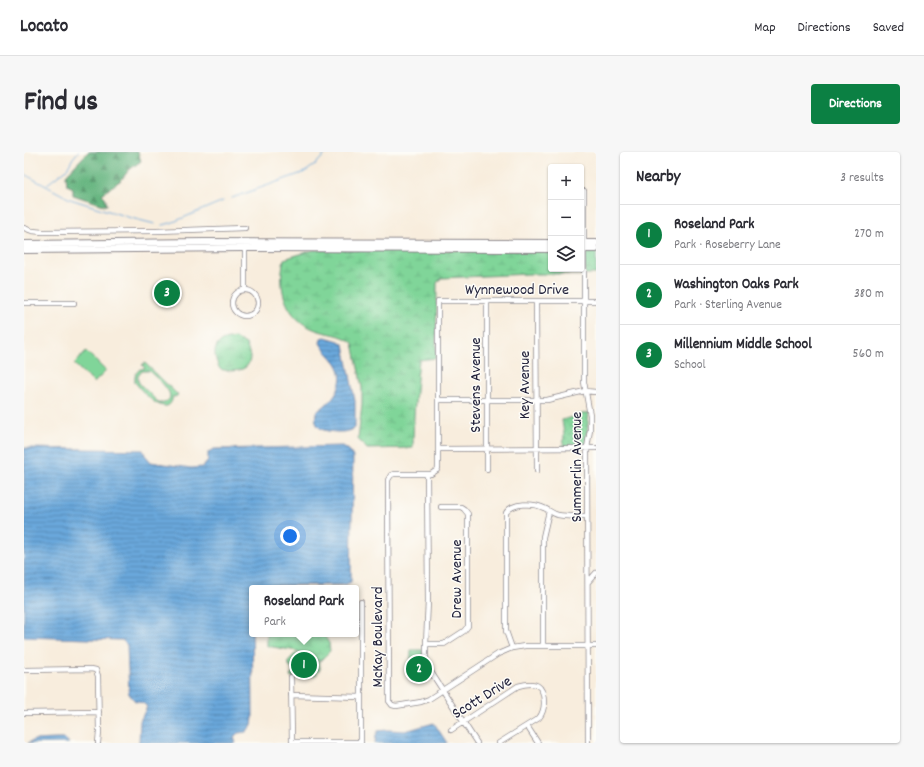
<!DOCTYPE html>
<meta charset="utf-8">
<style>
body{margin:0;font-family:Dekko,sans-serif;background:#f7f7f7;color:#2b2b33}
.controls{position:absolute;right:12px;top:12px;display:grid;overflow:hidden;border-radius:4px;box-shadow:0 1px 3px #0004}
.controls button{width:36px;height:36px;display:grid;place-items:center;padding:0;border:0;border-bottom:1px solid #e1e1e2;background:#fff;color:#2b2b33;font:20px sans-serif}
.you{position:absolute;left:266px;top:384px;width:14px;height:14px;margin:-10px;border:3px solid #fff;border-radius:50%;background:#1a73e8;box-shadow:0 0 0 6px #1a73e833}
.badge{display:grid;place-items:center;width:26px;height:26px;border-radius:50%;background:#0b8043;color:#fff;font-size:13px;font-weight:700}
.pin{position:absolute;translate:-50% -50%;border:2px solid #fff;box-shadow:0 1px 4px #0006}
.popup{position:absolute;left:225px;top:433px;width:110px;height:52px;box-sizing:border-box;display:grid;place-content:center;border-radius:4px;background:#fff;filter:drop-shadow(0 1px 3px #0005);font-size:13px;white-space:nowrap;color:#7c7c81}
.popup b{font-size:15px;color:#2b2b33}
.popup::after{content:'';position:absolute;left:50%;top:100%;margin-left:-8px;border:8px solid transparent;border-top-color:#fff}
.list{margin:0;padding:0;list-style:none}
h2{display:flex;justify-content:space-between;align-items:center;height:52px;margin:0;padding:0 16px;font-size:17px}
h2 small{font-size:13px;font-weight:400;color:#7c7c81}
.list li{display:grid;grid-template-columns:26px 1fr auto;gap:12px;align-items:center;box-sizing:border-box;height:60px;padding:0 16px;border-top:1px solid #e1e1e2}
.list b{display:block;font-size:15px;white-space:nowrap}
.list p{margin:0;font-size:13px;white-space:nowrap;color:#7c7c81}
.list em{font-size:13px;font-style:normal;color:#7c7c81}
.icon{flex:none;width:22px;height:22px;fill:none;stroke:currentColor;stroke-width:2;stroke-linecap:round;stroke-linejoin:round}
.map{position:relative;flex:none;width:572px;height:591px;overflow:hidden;border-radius:4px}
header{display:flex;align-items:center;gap:24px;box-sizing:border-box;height:56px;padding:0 20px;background:#fff;border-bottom:1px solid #e1e1e2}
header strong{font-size:19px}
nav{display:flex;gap:22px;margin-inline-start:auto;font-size:14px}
.intro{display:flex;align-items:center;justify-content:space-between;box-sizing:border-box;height:96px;padding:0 24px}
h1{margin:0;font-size:28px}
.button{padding:10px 18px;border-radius:4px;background:#0b8043;color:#fff;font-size:14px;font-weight:700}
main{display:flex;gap:24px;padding:0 24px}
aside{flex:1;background:#fff;border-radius:4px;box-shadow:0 1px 3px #0004}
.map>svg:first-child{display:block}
.grass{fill:#80d599;stroke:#517c6a;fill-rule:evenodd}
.forest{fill:url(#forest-firs);stroke:#456c5e}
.wetland{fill:url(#wetland-marsh);stroke:#517c6a}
.park{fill:url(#park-dots);stroke:#517c6a}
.water{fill:url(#water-rules);stroke:#46648b}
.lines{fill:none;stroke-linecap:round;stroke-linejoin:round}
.stream{stroke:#69a7db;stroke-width:1}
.minor-casing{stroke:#8d888c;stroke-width:6}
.major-casing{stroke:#8d888c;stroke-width:8}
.minor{stroke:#fff;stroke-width:4.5}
.major{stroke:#fff;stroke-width:6}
.labels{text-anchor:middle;stroke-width:3;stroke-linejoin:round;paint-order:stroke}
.street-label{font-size:16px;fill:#22223b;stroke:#fdfcf7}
</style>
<header>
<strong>Locato</strong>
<nav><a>Map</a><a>Directions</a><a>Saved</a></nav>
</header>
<div class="intro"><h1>Find us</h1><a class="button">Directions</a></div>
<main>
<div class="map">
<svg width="572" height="591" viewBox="0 0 572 591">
<defs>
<pattern id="forest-firs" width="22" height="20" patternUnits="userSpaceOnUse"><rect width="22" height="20" fill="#68b681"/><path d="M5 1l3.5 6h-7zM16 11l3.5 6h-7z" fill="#55946b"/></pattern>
<pattern id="wetland-marsh" width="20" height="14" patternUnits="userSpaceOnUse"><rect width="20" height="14" fill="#80d599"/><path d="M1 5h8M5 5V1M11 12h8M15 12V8" fill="none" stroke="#6eb785"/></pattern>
<pattern id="park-dots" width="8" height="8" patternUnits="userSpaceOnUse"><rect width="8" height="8" fill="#80d599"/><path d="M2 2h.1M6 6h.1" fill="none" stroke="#6eb785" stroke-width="1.8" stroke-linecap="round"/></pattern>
<pattern id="water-rules" width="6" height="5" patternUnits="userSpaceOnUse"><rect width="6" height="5" fill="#69a7db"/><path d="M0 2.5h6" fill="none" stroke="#5688b3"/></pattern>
</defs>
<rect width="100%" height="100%" fill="#fdfcf7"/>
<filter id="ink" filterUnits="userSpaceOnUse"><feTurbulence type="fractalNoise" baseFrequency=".025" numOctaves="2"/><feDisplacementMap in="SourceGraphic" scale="8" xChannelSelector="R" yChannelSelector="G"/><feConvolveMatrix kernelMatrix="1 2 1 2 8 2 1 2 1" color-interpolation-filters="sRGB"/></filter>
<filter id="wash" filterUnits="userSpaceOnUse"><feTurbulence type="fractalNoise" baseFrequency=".012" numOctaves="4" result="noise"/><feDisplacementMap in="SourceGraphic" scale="16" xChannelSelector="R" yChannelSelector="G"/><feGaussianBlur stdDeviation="0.9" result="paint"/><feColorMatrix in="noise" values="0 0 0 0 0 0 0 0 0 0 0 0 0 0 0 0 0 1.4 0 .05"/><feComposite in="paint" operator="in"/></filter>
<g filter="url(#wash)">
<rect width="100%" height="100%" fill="#f8eddd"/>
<!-- grass -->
<path class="grass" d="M62,199L82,219L70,231L50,212Z
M121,211L154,243L151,245L149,244C145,270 117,239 111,230C110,222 113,217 121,216L118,213ZM118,219H125C132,226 159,246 138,251L133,249L116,232L114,229V224Z"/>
<!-- forest -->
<path class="forest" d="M64,0H114L117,9L105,18L97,28L78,42L81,45L83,53H80L49,43V36L43,33L42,23Z"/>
<!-- wetland -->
<path class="wetland" d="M289,98L527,99V117H557L558,99V122H505L417,126L413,131L412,206L395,208C392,238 389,267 389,296L343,297L334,287L338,253V236L329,191C316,181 306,183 292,178C261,167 253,136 260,107Z
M561,99H572V122H561Z
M211,186L222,192C223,196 226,201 226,205C226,221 206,220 196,217C191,208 187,196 198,189C201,187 207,187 211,186Z
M243,482H299L305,491L306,499L296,509L283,506L273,499L243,494Z"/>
<!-- park -->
<path class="park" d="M565,260L562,295L539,296L540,282L538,268Z
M387,498H399L401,512L406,523L390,532L386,524Z
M272,501L277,505L276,507L280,510H295L296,517L291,524L266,525L269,519L263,510Z"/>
<!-- water -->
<path class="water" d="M301,185L315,189L320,193L331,249V276C326,280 319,280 313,280C300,279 289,278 292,260C308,250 325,231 312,211C307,204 300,199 296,191L297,186Z
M318,294L325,298L329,305L327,430L320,433L235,434L234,436H228L229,566L228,573L222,580L214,581L210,585L212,591H115L116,569L123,555L119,551L111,549L105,542L103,493L98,488L0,485V296L119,298L121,303L127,310L167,316L179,315L184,309V300L190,297Z
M410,571L423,591H351L352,583L354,579L364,578L381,579Z
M32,587C37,587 42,586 45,591H4L10,588Z"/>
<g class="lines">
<!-- stream -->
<path class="stream" d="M0,22L46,47L107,66L131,72
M22,33L43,17L49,6L54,0
M208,46L281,20L291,13L303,0
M138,73L147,71L199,49"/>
</g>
</g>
<g filter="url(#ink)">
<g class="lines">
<defs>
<path id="minor" d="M560,39V230L566,263V278L563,296L564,591
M0,76L8,79L19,80L133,79L221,76
M221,96V138
M208 151a13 13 0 1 1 26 0a13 13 0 1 1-26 0Z
M463,149V317
M512,149L513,318
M572,149H414V316L413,318L407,322H370L367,323L364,328L365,549L368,553L372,554L397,550L405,547L474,502L488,496L501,494H572
M0,151H50
M414,248H523L561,239L572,240
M414,297L572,296
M403,322L404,449L402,492V506L405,517L453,591
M564,430L572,421
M337,450V591
M402,492H420L440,479L444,474V362L440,357L437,355H417
M519,494V385L525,359
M488,496L482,479V361C488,350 510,351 520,356C525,358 529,362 534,363C544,365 554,364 563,364
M0,518L67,517L72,518L74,524L75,580L74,591
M267,525L268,591
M267,543L337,545
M0,561L75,560
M503,574L514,591
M427,578L494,534C511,529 520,532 520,551C520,557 519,561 515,566L475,591
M268,590H337"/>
<path id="major" d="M557,91H572
M0,92L181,90L527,91
M557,97H572
M0,98L221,96L527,97"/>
</defs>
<!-- minor casing -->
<use href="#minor" class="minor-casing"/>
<!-- major casing -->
<use href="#major" class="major-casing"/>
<!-- minor -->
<use href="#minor" class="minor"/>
<!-- major -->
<use href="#major" class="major"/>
</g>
</g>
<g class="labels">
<!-- street labels -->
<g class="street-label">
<text x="493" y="142">Wynnewood Drive</text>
<text transform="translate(450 233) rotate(-90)" y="6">Stevens Avenue</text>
<text transform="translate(499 233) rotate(-90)" y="6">Key Avenue</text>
<text transform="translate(551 315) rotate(-90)" y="6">Summerlin Avenue</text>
<text transform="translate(431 427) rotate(-90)" y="6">Drew Avenue</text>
<text transform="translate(352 485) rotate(-90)" y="6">McKay Boulevard</text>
<text transform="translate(457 544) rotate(-32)" y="6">Scott Drive</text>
</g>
</g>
</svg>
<div class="controls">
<button>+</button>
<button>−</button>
<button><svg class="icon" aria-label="layers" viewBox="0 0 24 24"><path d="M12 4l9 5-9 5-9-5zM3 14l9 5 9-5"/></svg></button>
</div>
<div class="you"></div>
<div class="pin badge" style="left:280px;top:513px">1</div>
<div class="popup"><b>Roseland Park</b>Park</div>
<div class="pin badge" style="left:395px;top:517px">2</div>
<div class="pin badge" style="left:143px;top:141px">3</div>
</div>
<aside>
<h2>Nearby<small>3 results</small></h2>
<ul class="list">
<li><span class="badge">1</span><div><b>Roseland Park</b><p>Park · Roseberry Lane</p></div><em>270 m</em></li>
<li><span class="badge">2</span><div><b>Washington Oaks Park</b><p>Park · Sterling Avenue</p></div><em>380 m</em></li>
<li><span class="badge">3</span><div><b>Millennium Middle School</b><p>School</p></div><em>560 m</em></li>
</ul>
</aside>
</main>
